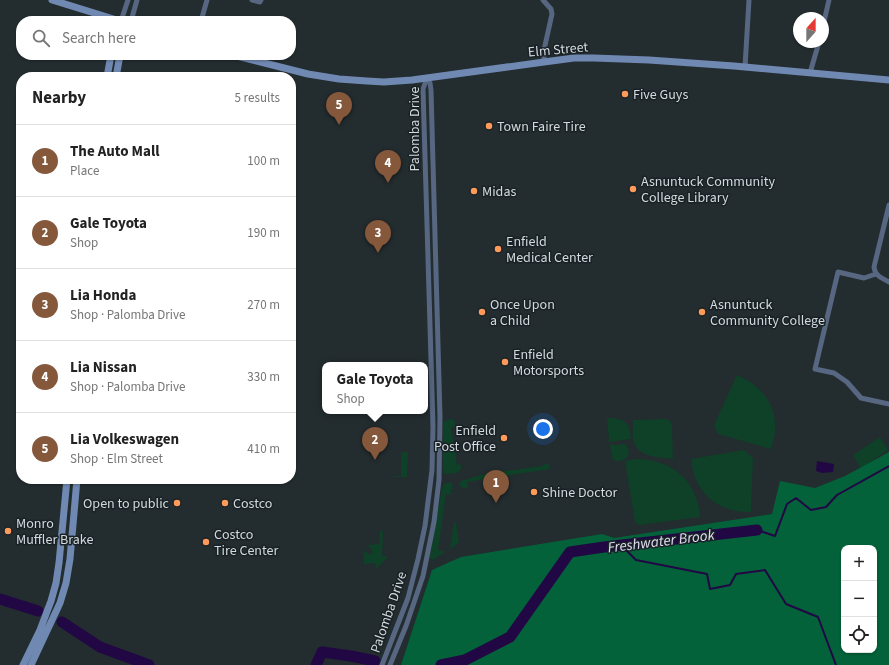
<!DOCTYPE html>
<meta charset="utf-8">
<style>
body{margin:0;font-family:"Source Sans 3",sans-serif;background:#f2f2f2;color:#222}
.controls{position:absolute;right:12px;bottom:12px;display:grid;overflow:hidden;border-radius:8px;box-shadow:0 1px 3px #0004}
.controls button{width:36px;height:36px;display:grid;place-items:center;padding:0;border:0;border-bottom:1px solid #e0e0e0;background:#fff;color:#222;font:20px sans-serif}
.compass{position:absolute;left:793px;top:12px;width:36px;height:36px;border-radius:50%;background:#fff;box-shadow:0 1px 3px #0004;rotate:21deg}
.you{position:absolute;left:543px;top:429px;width:14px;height:14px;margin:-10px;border:3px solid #fff;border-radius:50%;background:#1a73e8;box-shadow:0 0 0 6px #1a73e833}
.badge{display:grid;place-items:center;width:26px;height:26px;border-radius:50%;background:#85583b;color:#fff;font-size:13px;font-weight:700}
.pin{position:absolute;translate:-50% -33px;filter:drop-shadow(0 1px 2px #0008)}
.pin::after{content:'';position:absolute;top:21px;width:14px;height:12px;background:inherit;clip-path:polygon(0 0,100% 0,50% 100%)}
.popup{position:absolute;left:322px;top:362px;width:106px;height:52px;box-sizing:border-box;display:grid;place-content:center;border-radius:8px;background:#fff;filter:drop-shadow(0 1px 3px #0005);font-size:13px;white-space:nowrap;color:#767676}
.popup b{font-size:15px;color:#222}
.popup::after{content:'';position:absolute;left:50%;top:100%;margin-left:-8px;border:8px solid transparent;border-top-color:#fff}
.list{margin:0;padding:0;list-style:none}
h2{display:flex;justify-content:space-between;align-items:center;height:52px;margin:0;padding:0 16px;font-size:17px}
h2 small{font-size:13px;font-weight:400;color:#767676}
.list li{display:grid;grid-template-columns:26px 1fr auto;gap:12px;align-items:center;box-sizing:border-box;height:72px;padding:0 16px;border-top:1px solid #e0e0e0}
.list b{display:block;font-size:15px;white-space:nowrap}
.list p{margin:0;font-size:13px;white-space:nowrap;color:#767676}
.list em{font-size:13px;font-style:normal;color:#767676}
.icon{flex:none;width:22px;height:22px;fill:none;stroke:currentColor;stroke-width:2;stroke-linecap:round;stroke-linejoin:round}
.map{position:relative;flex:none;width:889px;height:665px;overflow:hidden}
.search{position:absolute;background:#fff;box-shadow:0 1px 3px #0004;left:16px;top:16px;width:280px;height:44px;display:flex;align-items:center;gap:10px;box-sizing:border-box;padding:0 14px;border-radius:16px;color:#767676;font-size:15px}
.panel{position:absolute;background:#fff;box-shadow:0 1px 3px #0004;left:16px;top:72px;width:280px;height:412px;border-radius:16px}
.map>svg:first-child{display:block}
.green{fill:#0e4128}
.forest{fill:#03623a;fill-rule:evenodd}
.water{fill:#210744}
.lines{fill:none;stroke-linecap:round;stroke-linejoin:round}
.stream{stroke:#210744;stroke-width:2}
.river{stroke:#210744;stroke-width:11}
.street{stroke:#576781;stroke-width:5}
.secondary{stroke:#7089b3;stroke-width:7}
.poi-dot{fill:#ff9b5a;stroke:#192226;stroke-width:1.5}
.labels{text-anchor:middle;stroke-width:3;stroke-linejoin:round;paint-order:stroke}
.street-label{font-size:14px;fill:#d3d9dc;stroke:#192226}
.poi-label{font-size:14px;fill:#d3d9dc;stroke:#192226;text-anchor:start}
.water-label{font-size:15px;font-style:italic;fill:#e2def1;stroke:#192226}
</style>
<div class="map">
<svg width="889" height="665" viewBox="0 0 889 665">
<rect width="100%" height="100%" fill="#232c2f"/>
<!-- green -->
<path class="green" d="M737,375C768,388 783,415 771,449L718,434L714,425Z
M607,418C623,417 631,423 631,439L609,442L608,441L609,439Z
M453,419L455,422V426L451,428L457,465L461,464C462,475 454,473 445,474L443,471V424C444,420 449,419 453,419Z
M668,419L672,424L673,459C660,457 639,458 634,442C632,436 633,427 633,420Z
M880,437L888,450L861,468L853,455Z
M611,444L614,445L625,444C634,454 625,464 613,460L610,446Z
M744,450L753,458L751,512C717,513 694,492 691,459Z
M401,452H408L407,477H394V476H401Z
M634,459C670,458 698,480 700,517L639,525L635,522L625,461Z
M548,463L550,469L467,482L468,488H463L460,486L459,483L461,481L484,474L541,466Z
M446,483H452L453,488L451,491V493L450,495L446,494L438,550L444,551V553L433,560L430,558V555L442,488L444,484Z
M454,522L456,523L459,542L451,549L450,547Z
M380,531H383L382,556H386L387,558L377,568L376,567L375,563L364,564V550L368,554H371L372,553V549L367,545L380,544Z"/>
<!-- forest -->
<path class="forest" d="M889,452V665H401L432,570L461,557L602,534L614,538L772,514L780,481L815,488L845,476ZM844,548H874V650H844Z"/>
<!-- water -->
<path class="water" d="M817,461L834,464L833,472L822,473L816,471Z"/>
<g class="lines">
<!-- stream -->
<path class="stream" d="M757,530L775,536L787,504L796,498L811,510L826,507L837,495L889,466
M621,545L636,560L707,574L710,589L730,585L736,574L765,570L786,604L818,617L836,665"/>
<!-- river -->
<path class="river" d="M0,599L38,611
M62,622L100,647L149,665
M316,665L322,652L351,656L375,661
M441,665L465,660L510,637L570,552L604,547L757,530"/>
<!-- street -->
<path class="street" d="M252,0L260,2L261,0
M543,0L551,9L552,14L544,50V62
M121,21L128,0
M131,21L137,0
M201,21L207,0
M823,26L829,0
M745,67L749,0
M810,73L819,42
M889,205L874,267C875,276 882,278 889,282
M876,274L864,278L838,272L815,369L834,373L847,382L861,398L889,404
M382,665L408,598L418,559L425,526L432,470L433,427L423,89L427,78
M390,665L406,626L423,576L434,522L439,480L440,417L431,90L430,83L427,78"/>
<!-- secondary -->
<path class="secondary" d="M52,0L120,21
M233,55L308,74L339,79L367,81L384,82L412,80L544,62L574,58H594L649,60L734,66L889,80
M107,77L111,55
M116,77L120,55
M23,665L40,630L51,601L56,583L59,563L67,479
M31,665L60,603L66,583L70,559L77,479"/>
</g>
<!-- markers -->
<g class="poi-dot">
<circle cx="625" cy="94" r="4"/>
<circle cx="489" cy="126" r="4"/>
<circle cx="633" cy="189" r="4"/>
<circle cx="474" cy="191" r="4"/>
<circle cx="498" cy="249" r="4"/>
<circle cx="482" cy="312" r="4"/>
<circle cx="702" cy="312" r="4"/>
<circle cx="505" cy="362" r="4"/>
<circle cx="504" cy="438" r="4"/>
<circle cx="534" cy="492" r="4"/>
<circle cx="177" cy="503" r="4"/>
<circle cx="225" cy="503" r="4"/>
<circle cx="8" cy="531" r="4"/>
<circle cx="206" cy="542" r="4"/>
</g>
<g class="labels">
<!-- street labels -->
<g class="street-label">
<text transform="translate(558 49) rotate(-5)" y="5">Elm Street</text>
<text transform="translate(414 129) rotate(-90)" y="5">Palomba Drive</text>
<text transform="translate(388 612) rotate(-71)" y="5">Palomba Drive</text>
</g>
<!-- poi labels -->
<g class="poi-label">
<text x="633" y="99">Five Guys</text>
<text x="497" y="131">Town Faire Tire</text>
<text x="641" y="186">Asnuntuck Community<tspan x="641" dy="16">College Library</tspan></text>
<text x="482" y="196">Midas</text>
<text x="506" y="246">Enfield<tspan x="506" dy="16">Medical Center</tspan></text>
<text x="490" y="309">Once Upon<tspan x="490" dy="16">a Child</tspan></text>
<text x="710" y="309">Asnuntuck<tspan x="710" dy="16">Community College</tspan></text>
<text x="513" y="359">Enfield<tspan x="513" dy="16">Motorsports</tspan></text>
<text x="496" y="435" text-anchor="end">Enfield<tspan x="496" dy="16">Post Office</tspan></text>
<text x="542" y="497">Shine Doctor</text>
<text x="169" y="508" text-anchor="end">Open to public</text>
<text x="233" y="508">Costco</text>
<text x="16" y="528">Monro<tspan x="16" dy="16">Muffler Brake</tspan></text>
<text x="214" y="539">Costco<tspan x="214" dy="16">Tire Center</tspan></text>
</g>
<!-- water labels -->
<g class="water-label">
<text transform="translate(661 541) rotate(-7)" y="5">Freshwater Brook</text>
</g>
</g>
</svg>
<div class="controls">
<button>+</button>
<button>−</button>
<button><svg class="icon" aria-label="locate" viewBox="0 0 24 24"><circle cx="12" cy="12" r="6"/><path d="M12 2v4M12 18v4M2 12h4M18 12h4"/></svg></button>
</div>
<svg class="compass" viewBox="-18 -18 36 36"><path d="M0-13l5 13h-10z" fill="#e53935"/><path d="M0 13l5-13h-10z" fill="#767676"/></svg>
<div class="you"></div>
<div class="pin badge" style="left:496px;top:503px">1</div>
<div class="pin badge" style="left:375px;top:460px">2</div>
<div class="popup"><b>Gale Toyota</b>Shop</div>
<div class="pin badge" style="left:378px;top:253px">3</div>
<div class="pin badge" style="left:388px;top:183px">4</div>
<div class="pin badge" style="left:339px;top:125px">5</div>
<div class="search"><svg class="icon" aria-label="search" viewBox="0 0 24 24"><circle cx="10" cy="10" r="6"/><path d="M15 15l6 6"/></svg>Search here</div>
<section class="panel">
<h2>Nearby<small>5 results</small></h2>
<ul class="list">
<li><span class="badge">1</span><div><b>The Auto Mall</b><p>Place</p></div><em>100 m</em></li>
<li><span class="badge">2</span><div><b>Gale Toyota</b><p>Shop</p></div><em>190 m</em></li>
<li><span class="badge">3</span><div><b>Lia Honda</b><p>Shop · Palomba Drive</p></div><em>270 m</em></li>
<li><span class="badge">4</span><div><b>Lia Nissan</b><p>Shop · Palomba Drive</p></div><em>330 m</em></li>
<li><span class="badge">5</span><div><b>Lia Volkeswagen</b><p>Shop · Elm Street</p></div><em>410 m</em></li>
</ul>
</section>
</div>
